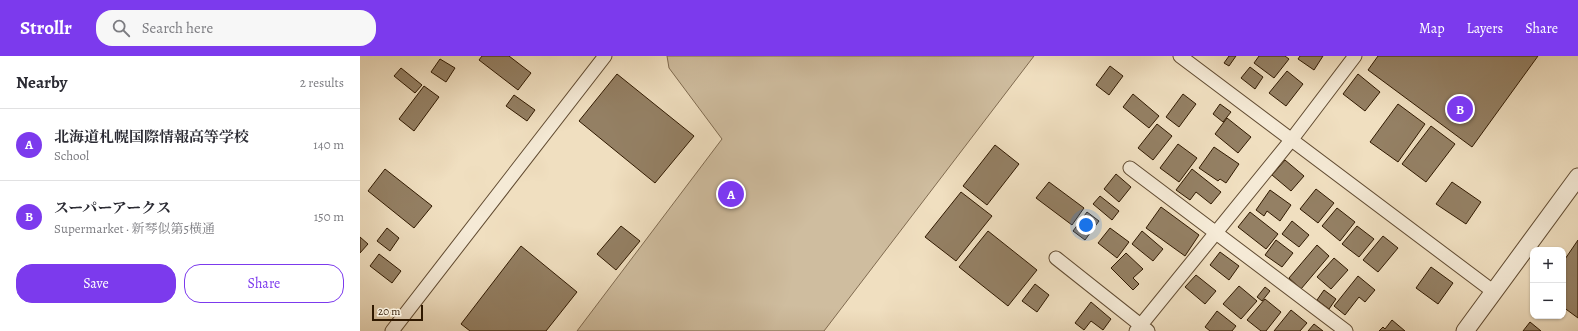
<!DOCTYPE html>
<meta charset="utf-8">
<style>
body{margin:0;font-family:Alegreya,"Noto Serif JP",serif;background:#f7f7f7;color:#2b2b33}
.controls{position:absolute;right:12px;bottom:12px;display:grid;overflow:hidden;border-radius:8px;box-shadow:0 1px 3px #0004}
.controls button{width:36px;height:36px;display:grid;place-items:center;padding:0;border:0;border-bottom:1px solid #e1e1e2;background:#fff;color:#2b2b33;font:20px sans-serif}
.scale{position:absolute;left:12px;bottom:10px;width:51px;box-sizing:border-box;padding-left:4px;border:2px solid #301900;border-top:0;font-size:11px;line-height:14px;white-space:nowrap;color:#301900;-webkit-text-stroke:3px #f5ead6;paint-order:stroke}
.you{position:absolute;left:726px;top:169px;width:14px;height:14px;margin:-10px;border:3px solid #fff;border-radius:50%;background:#1a73e8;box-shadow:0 0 0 6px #1a73e833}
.badge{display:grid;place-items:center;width:26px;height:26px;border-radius:50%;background:#7c3aed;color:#fff;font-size:13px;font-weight:700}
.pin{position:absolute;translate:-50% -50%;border:2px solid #fff;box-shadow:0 1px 4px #0006}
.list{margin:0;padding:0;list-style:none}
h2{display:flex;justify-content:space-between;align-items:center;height:52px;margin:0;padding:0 16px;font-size:17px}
h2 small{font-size:13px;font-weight:400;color:#7c7c81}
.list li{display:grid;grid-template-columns:26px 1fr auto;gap:12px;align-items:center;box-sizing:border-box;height:72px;padding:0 16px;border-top:1px solid #e1e1e2}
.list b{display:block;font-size:15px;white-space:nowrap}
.list p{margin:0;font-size:13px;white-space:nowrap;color:#7c7c81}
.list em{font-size:13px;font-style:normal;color:#7c7c81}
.actions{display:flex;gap:8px;padding:12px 16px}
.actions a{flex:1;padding:9px 0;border:1px solid #7c3aed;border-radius:16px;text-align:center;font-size:14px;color:#7c3aed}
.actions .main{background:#7c3aed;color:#fff}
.icon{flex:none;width:22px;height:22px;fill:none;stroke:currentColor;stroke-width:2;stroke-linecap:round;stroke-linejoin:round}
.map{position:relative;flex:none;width:1218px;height:275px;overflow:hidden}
header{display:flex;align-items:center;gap:24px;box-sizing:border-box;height:56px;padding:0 20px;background:#7c3aed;color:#fff}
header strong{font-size:19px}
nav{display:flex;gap:22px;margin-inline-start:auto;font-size:14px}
.search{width:280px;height:36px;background:#f7f7f7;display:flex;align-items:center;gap:10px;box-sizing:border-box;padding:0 14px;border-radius:16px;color:#7c7c81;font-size:15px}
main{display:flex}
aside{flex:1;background:#fff}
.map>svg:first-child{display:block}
.green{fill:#cfbd9f;stroke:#806b50}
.building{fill:#948064;stroke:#301900}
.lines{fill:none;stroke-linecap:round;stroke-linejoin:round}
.minor-casing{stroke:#604a30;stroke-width:15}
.tertiary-casing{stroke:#604a30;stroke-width:19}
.minor{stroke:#f5ead6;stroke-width:13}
.tertiary{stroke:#f5ead6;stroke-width:17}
</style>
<header>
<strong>Strollr</strong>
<div class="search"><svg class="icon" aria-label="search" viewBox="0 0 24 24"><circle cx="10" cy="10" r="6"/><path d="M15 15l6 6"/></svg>Search here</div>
<nav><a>Map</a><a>Layers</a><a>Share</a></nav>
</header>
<main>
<aside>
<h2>Nearby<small>2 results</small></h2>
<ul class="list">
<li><span class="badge">A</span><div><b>北海道札幌国際情報高等学校</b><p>School</p></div><em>140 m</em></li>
<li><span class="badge">B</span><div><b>スーパーアークス</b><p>Supermarket · 新琴似第5横通</p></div><em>150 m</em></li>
</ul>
<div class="actions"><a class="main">Save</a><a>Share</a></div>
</aside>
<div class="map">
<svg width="1218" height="275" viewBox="0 0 1218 275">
<rect width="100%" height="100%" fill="#f0dfc0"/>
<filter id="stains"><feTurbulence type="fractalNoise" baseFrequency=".005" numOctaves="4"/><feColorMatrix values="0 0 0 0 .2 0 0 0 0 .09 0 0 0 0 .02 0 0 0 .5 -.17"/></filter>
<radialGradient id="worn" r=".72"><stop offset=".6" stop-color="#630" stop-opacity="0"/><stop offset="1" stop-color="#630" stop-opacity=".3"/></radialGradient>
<!-- green -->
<path class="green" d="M307,0H674L464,275H217L362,83L309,12Z"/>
<!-- building -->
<path class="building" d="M122,0H149L171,17L158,34L119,4Z
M869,0H876L869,10L864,7Z
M899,0H925L929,3L914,22L894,7Z
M940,0H963L954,14L938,3Z
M1018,0H1178L1112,91L1008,14Z
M80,3L95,12L86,26L71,16Z
M750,10L763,20L749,39L736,29Z
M890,11L903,21L895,33L881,22Z
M41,12L62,29L55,37L34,20Z
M927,15L943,28L926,50L909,37Z
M257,18L334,80L295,127L219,65Z
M998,18L1020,36L1005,55L983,38Z
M64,30L79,41L54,75L39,63Z
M773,38L799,60L789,72L763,51Z
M823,38L836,48L819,71L806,61Z
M154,39L175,54L167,65L146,50Z
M860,48L871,56L863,66L853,58Z
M1038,48L1065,68L1038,106L1010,86Z
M867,62L891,81L878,97L855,78Z
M797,68L812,80L793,104L778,92Z
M1071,70L1095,88L1066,126L1042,108Z
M818,88L837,102L819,126L800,112Z
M635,89L659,108L627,149L603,130Z
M854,91L879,108L866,127L860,123L858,125L839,112Z
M925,104L944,120L931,135L912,119Z
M25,113L72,150L54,172L8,135Z
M832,113L861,136L851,148L836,136L830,144L816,134Z
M756,118L771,131L759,146L744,133Z
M689,126L724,152L712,169L676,142Z
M1092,126L1121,146L1106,168L1076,148Z
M956,133L974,147L958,167L940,153Z
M910,134L931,149L920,165L907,155L904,160L896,154Z
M601,136L632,160L596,205L565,181Z
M740,140L759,155L752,164L733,148Z
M801,151L839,179L825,200L786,172Z
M977,152L995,166L980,185L962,170Z
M727,156L739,165L725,184L713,175Z
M890,156L918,178L906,193L878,171Z
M932,165L949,179L939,191L922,178Z
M261,170L280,185L256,214L237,198Z
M997,170L1014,183L999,201L982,188Z
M27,172L39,182L30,195L17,185Z
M750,172L769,186L757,202L738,187Z
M628,175L677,214L648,250L599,211Z
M782,175L803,193L793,205L772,188Z
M1023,180L1038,192L1018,216L1003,204Z
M0,181L8,188L0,197Z
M916,184L933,197L922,211L905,199Z
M1218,184V262L1203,251V206Z
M957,189L969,200L941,233L929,222Z
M161,190L217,236L186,275H110L101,268Z
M860,196L879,210L869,224L850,209Z
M766,197L783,213L773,222L779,228L773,234L751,212Z
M19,198L41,215L32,227L10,210Z
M974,202L988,214L971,233L957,221Z
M1071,211L1093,227L1078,248L1056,232Z
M836,219L856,235L845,248L825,231Z
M998,220L1015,234L1005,246L999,241L985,259L974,250Z
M675,228L689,239L677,256L662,245Z
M879,230L897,245L881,263L863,248Z
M905,231L910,235L902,245L897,241Z
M964,234L976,243L969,253L957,244Z
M905,243L921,256L906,275H901L887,264Z
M731,246L751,263L743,274L731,265L724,274L715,267Z
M931,254L947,267L940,275H914Z
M857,255L876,270L872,275H850L845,271Z
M1032,264L1045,275H1019L1023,271L1025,273Z
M1170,266L1181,275H1163Z
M954,268L963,275H948Z"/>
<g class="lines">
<defs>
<path id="minor" d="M820,0L1134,236
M770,112L986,275
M696,202L788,275
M32,275L245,0
M776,275L932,83L995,0"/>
<path id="tertiary" d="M1105,275L1218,121"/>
</defs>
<!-- minor casing -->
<use href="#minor" class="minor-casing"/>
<!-- tertiary casing -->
<use href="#tertiary" class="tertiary-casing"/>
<!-- minor -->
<use href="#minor" class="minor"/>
<!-- tertiary -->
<use href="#tertiary" class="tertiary"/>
</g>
<rect width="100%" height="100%" filter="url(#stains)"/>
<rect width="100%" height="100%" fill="url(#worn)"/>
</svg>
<div class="controls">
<button>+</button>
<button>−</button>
</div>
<div class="scale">20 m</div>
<div class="you"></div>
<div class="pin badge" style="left:371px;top:138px">A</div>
<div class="pin badge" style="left:1100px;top:53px">B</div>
</div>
</main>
